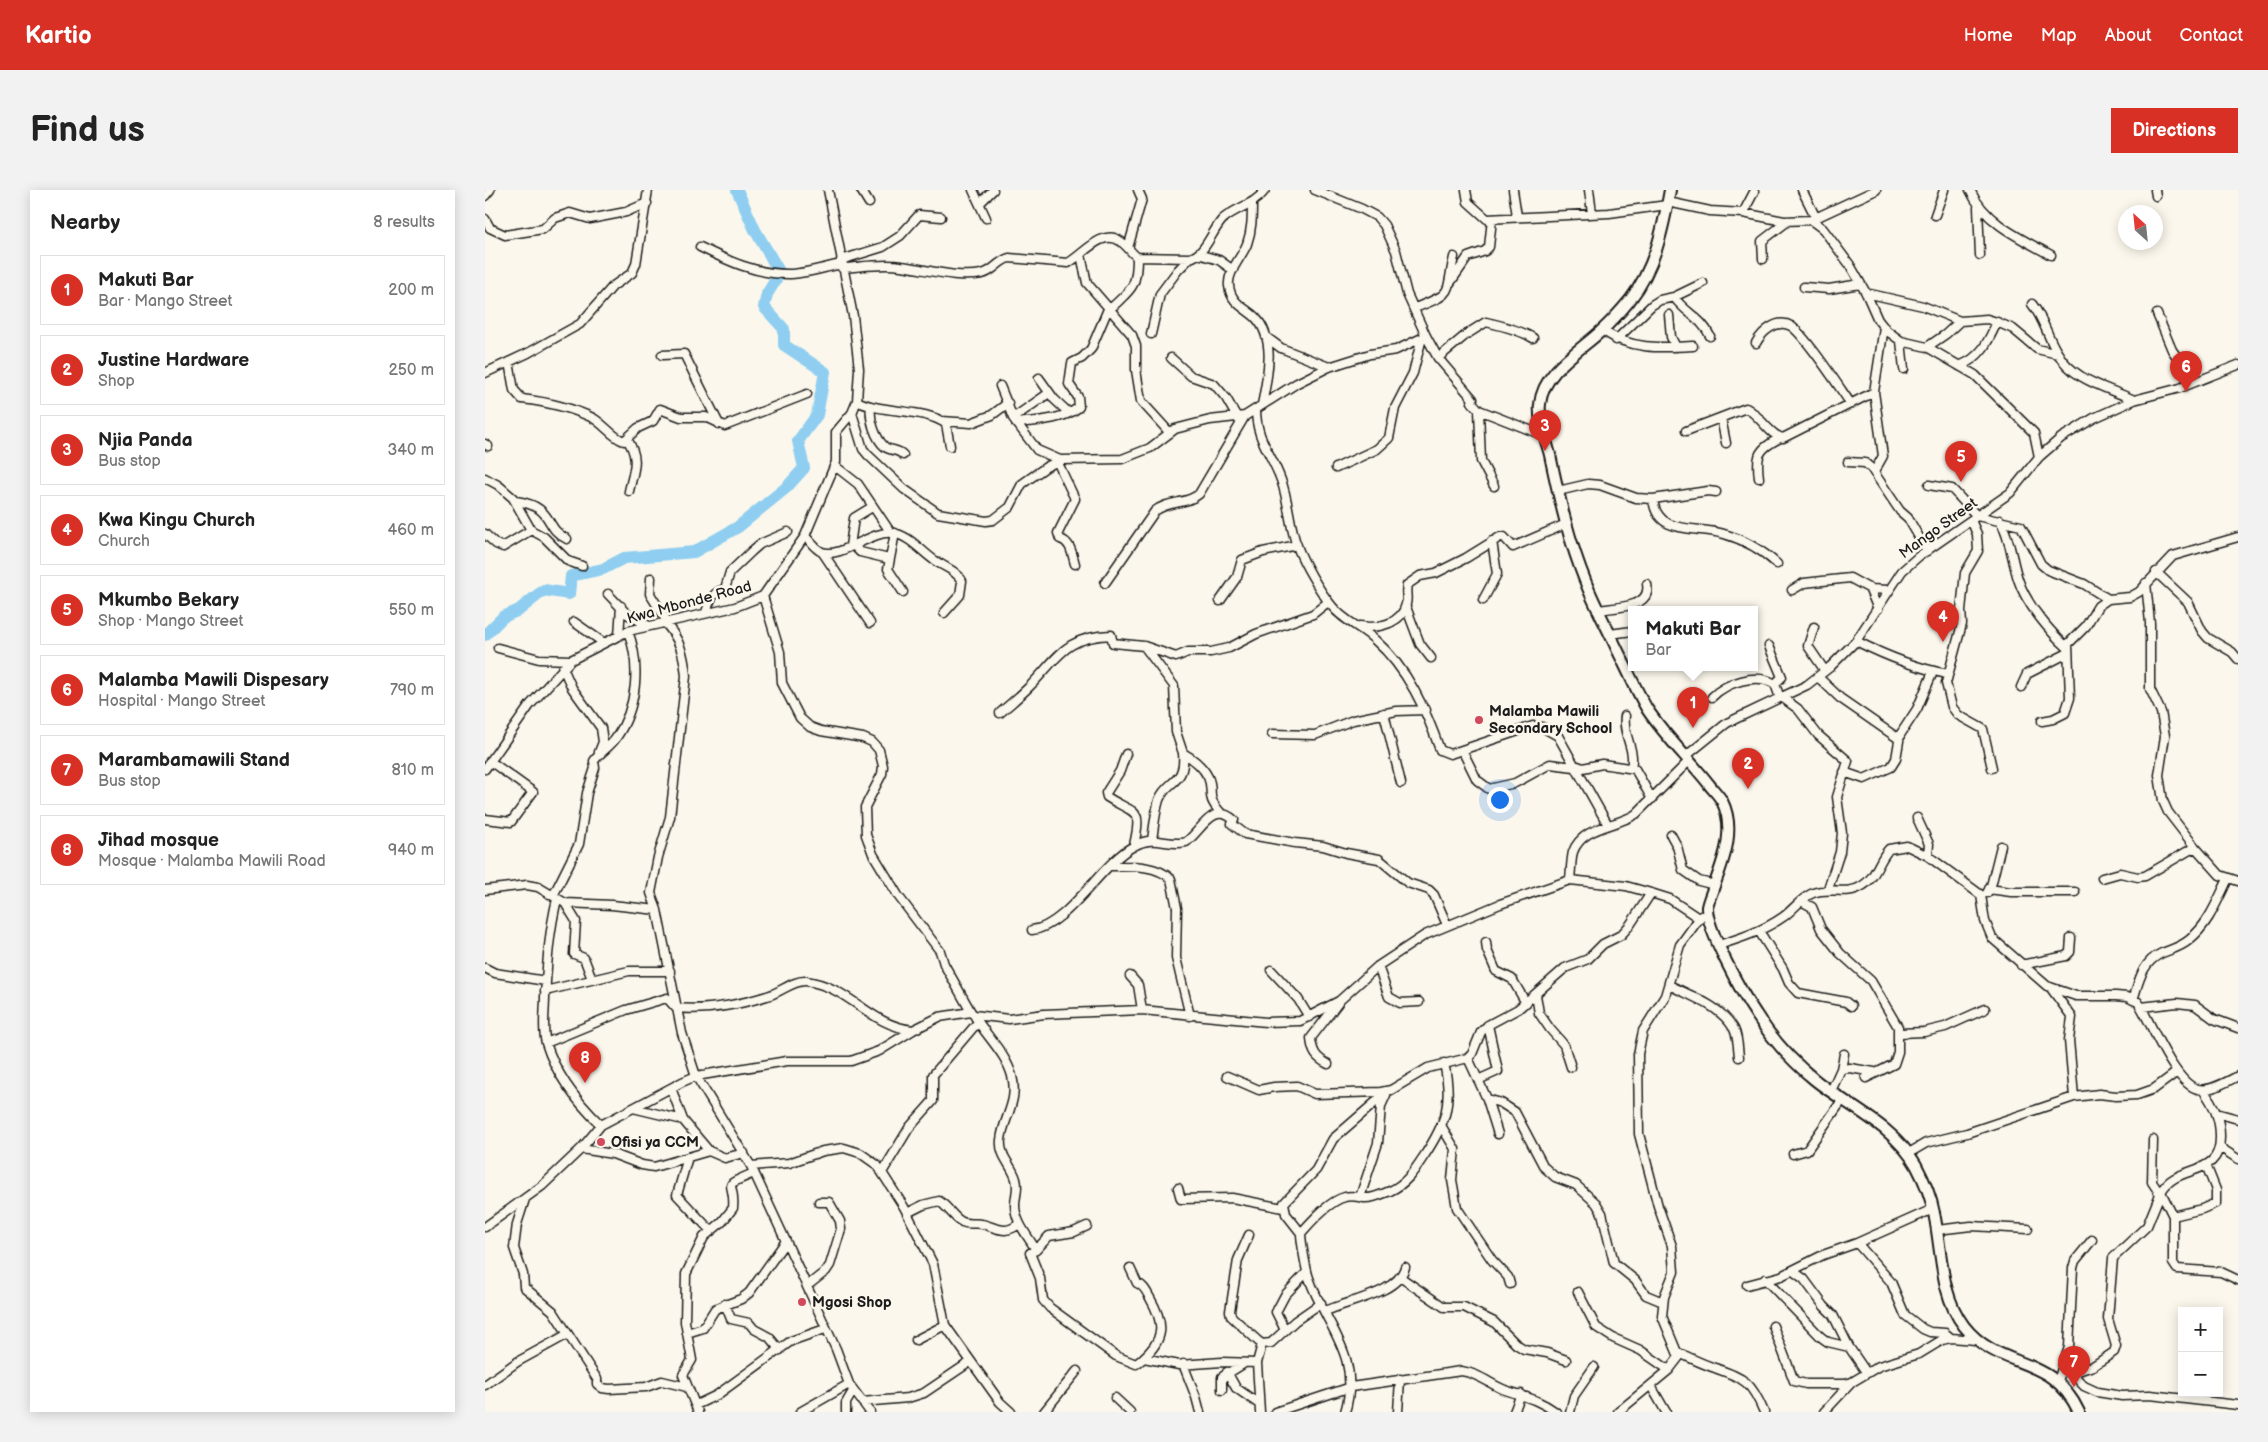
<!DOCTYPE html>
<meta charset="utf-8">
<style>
body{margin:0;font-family:"Balsamiq Sans",sans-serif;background:#f2f2f2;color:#222}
.controls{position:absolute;right:15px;bottom:15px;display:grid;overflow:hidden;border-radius:0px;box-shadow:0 2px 12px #0003}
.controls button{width:45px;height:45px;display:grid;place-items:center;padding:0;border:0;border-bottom:1px solid #e0e0e0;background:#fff;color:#222;font:25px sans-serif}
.compass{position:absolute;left:1633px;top:15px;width:45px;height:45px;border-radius:50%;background:#fff;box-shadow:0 2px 12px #0003;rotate:333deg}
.you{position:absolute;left:1014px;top:609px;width:18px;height:18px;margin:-12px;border:4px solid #fff;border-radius:50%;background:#1a73e8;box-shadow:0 0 0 8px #1a73e833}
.badge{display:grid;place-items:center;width:32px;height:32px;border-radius:50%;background:#d93025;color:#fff;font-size:16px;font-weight:700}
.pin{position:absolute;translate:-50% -41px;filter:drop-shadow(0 1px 2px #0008)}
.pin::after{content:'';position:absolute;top:26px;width:18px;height:15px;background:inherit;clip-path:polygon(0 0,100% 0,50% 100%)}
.popup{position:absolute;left:1143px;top:416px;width:130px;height:65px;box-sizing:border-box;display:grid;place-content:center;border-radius:0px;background:#fff;filter:drop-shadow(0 1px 4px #0005);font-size:16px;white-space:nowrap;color:#767676}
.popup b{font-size:19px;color:#222}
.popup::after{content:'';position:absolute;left:50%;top:100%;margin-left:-10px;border:10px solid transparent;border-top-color:#fff}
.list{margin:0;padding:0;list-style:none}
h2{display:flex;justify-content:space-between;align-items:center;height:65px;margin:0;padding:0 20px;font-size:21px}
h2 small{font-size:16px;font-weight:400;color:#767676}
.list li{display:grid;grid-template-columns:32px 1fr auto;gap:15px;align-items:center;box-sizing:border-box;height:70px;margin:0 10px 10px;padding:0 10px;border:1px solid #e0e0e0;border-radius:0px}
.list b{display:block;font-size:19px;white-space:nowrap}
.list p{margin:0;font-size:16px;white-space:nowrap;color:#767676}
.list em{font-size:16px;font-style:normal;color:#767676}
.map{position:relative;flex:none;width:1753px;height:1222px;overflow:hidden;border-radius:0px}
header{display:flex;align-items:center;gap:30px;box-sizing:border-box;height:70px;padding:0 25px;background:#d93025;color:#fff}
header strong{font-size:24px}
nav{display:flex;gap:28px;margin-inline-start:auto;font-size:18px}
.intro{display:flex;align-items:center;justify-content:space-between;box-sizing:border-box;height:120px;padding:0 30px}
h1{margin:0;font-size:35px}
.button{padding:12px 22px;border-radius:0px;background:#d93025;color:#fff;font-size:18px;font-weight:700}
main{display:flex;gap:30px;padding:0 30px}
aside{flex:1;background:#fff;border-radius:0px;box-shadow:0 2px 12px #0003}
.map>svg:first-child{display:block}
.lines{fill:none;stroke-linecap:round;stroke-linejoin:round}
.river{stroke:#8fcef0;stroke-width:12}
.street-casing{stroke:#1c1c1c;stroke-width:11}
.secondary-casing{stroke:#1c1c1c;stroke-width:14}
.street{stroke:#fbf7ec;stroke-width:8}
.secondary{stroke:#fbf7ec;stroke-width:10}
.poi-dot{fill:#d1495b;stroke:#fbf7ec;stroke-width:2}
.labels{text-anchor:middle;stroke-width:5;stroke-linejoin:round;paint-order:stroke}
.street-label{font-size:15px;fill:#1c1c1c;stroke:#fbf7ec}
.poi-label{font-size:15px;font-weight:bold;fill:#1c1c1c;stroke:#fbf7ec;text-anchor:start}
</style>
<header>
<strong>Kartio</strong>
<nav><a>Home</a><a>Map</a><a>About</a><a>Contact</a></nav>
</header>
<div class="intro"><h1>Find us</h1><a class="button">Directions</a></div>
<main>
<aside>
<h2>Nearby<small>8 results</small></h2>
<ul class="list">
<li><span class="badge">1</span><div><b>Makuti Bar</b><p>Bar · Mango Street</p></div><em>200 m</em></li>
<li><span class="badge">2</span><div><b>Justine Hardware</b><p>Shop</p></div><em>250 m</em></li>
<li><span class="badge">3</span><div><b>Njia Panda</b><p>Bus stop</p></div><em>340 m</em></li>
<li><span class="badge">4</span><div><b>Kwa Kingu Church</b><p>Church</p></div><em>460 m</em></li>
<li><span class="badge">5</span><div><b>Mkumbo Bekary</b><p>Shop · Mango Street</p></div><em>550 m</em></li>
<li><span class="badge">6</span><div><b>Malamba Mawili Dispesary</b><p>Hospital · Mango Street</p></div><em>790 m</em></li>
<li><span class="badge">7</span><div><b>Marambamawili Stand</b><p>Bus stop</p></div><em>810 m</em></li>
<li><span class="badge">8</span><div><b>Jihad mosque</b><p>Mosque · Malamba Mawili Road</p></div><em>940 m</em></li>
</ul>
</aside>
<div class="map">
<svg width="1753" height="1222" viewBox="0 0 1753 1222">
<rect width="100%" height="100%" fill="#fbf7ec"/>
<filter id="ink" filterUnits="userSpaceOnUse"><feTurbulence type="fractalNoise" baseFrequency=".02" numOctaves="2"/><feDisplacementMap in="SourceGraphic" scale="10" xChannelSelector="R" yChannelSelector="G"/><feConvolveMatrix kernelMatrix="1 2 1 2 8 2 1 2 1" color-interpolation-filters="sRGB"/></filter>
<g filter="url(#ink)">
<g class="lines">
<!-- river -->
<path class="river" d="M0,445L18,427L34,420L59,400L84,404L86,386L118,379L139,368L209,362L253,337L302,297L319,278L313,251L332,225L340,182L299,155V139L279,117L282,104L295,83L270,40L252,0"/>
<defs>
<path id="street" d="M376,0L384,13
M488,0L501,28
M830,0L877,19L892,27L899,35L911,61L922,104L941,146L953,168L988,209L987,212L994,220L1060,246
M981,0L983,12L1002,29L1124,23L1182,15
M1028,0L1032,26
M1104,0L1107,23
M1317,0L1331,28
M1485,0C1500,33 1535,48 1566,65
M1670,0L1671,6
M0,6L5,0
M1183,12L1225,21L1258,23L1299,31L1326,30L1391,0
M495,13L508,0
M767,13C767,27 767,40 762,54C757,67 742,82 744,96C746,113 759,117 770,127C792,149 782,188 777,215
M1493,17L1495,65
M1258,23L1269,2
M1450,25L1459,0
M0,29L5,38L20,45L58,39L70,28L85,23L105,29L141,22L162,13
M1326,30L1338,39L1365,75L1381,103L1393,130L1401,140L1416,151L1442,157L1490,185L1549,243L1554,267
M215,57C243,71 271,84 303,84C320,84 340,77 357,74
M643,58L657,9L653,0
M713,64L734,70L748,80
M596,65L602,93L647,145L651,156V180L656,211L685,243
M1278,69L1277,51L1303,31
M356,70L398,57L415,46L434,25L456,27
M357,78C376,77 398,73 416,76C441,79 472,89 497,84C508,82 513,71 524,68L583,73C597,66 617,38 635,51C642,55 646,63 652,67L705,68C721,64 727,40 738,29C751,17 770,15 780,0
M965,93L983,67L1000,61L1004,57L1007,29
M1319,97L1344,99L1375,94
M1381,103L1438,116L1475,131L1502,129L1512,132L1528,139L1552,159L1573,164
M1189,107C1200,123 1217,128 1225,146
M1547,114C1559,129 1562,146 1572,162C1588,191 1622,197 1649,210
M930,118C970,102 960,106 969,67
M624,120C646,99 652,99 652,67
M1672,124L1687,160L1699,177L1703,194
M1184,125L1186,147L1191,157
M1117,140C1145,160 1176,158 1208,156
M666,144L675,104L693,80L705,68
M781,147L796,158L844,177
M1131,150L1167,115L1175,110L1189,107L1218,93
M1416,151L1419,179
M1271,153C1277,142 1292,128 1306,136C1321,146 1354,197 1366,214
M1442,157L1461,144L1475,131
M177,165L199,164L234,234
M686,168L706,186L729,194L741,208L753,229
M953,168L982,144L1001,132C1014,135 1037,141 1048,148
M24,172L29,200L37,209C62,212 85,217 108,228C119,234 128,248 139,251L153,238L168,231L175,219L196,227H221L240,236L322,204
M1474,176C1496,168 1503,152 1512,132
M0,183L43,163L95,134L128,96L147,83L151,74L163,0
M554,188L569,209L584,223
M515,196L528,228L552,260L575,270L637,269L665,258L690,239L725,230L760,226L812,193L844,177L885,164L911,160L941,146
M372,211C397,224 441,218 461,234L465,256
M386,216C384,229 390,248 400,257C405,261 413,259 418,265
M771,219C771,250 786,262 796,290C804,311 804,335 812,356C819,374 834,400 846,415C857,430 876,437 890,450C923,479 941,520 955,560L965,564L1048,536L1057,537L1073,546L1123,635
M994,220L996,271L1009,296
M367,223L378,259L383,265L419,299L453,323L501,331L508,330L525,317L537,294L561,277L575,270
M528,228L564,203
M1236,228L1241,253
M457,231L486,233L507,225L523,213
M531,233C551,231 579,230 594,217L593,207L584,194L587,173L597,168L606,159L623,119
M1201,241L1261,218C1274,224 1286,247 1298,248L1389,202
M142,249C155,269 149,279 144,301
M0,254L3,256
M572,271L590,309L573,343L575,349C586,352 587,364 590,374
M1363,272L1380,273L1386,278L1415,321L1423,328L1442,361
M350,276L373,294L406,343
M851,278L892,259L904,248L910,218L928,183L937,148
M1389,282L1398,266L1389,202L1399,137
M0,288L13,295L28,308L46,340L59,347L83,371L97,376
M1274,288C1271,265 1273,259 1295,248
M1444,295L1467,299L1492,326L1536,336L1556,374L1563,380L1599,394L1623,409L1645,407L1654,402L1688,366L1753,347
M1073,301L1103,294L1115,295L1151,308L1168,309L1223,301L1231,302
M1168,309C1172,347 1212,335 1239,344C1260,350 1277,360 1292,374
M31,311C71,317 58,338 82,349
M1486,330L1492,344L1493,361L1480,383L1476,420L1477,434L1461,493L1467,517L1473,525L1498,539L1507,578
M1515,330C1525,348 1527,370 1533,389C1541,414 1565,442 1583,458
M410,343L403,379L418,402
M0,344L11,354L18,357L46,340
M320,346C325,351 330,359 337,362C356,369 387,340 407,343C424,345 436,361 449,370C459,377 471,380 477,391L475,405L459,423
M368,355L375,362L404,369
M365,356L369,328L387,317
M338,363L385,433
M1671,382L1703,412L1717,441L1723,448L1747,462L1753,469
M166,388L165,404L182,431
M620,393L670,321C684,310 701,315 714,304L760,226
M1661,393L1665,433V499L1676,522L1680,546L1674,585L1678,611L1683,622L1710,657L1735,685L1753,691
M1384,398L1393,419
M1307,400L1319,393L1365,388L1385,399L1404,400
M123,404L142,424L164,436
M278,406L295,462L297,493L315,528L325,537L336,541L378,548L387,552L394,560L398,576L397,584L380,617L381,645L388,664L414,707L455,761L459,774L486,822
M998,410L1012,384L1007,351
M735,411L752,387L757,370L778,362L812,355
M921,417L935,454L946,468
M1112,420C1129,417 1167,419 1162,394
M221,422C225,411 227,402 240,399L245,382L267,361L275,354L303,342
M89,432L119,453
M179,432C195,448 199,465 201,486L185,627L173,667L166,703L172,720L197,843L211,886L266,976L351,1159L364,1194L385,1222
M875,436C892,439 917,434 921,414C923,407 920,402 922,395L935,386L951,383L981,368L1015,347H1019L1028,357L1081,334
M1329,437L1323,456L1340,481
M1125,444L1147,441
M134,446L136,416
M1371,451C1401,466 1430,478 1463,484
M659,456L689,496L691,542L698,563C707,568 718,577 723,587C730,602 719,605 736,623
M1284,456L1297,487L1290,494
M13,458L54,469L86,470
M78,478L87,498L116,538L118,552L114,562
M1333,487L1355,508L1414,549
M1536,497L1542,484L1583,463
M1227,507C1241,493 1271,482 1290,494L1295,508
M1298,508L1313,519L1333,545L1363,571L1352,607L1357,643L1355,662L1343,699
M515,523C525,514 535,506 544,497C574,467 579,447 626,445L628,453L659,456L691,467L703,462H726L744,458L771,444L828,424L843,412
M899,523L916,593
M1140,526C1137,544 1151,560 1146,577
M1557,531L1568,529L1580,523L1585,508L1583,454L1601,436L1613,416L1623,409
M787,544L830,545L868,530L892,525L911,521L941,520
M977,560L992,590L1004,599L1030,593L1065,574L1089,577
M641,564L635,581L621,603L622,607C650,625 658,616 649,655
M1201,566L1242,533L1322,495L1345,477L1371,451L1417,381L1434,366L1525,303L1554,267L1576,248L1609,228L1649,210L1695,198L1753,175
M1087,574L1098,578L1117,574L1150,579L1167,609
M0,579L45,515L86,470L143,441L250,417L278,406L320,346L351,272V242L367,223L372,211L374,179L368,126L343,0
M1359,582L1379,589L1406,577L1411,569L1415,545L1432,519L1448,482
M1432,628L1444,654L1443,666
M0,629L26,632L48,602L5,571
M1186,645L1192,656L1198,680L1214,691L1230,695
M667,650C669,637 670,623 674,610C682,589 701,595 698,563
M625,676C644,676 671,674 686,689L692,718L691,768L705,826
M1617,688L1635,683L1653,687L1660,686L1710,657
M1085,690C1086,681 1086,670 1088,662C1097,636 1131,637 1151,624L1205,570
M1504,699L1526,702H1590
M0,700L42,695L53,697L80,713L127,715L172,720
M1502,703L1506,696L1516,656
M68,706L94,654L102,603L110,578L109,571C115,562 125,557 131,548C152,518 156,476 143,441
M72,709C64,742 62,774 60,807C60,822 57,839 61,853C71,885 93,913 116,935
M1316,711L1327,717L1336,739L1355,763L1386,791L1413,837V862L1409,874L1381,888
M80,713L91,731L89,764L99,768L107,789
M547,740C582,737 617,672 649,656C670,644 683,657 701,652C717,640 728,611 749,630L747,634L760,644L810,653L838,656L861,663L894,669L923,693L944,700L949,705L962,735
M1274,741L1298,779L1304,793L1313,803L1361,812L1366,816
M1001,752L1002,760L1011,781L1027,789L1041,813
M1234,755C1256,748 1278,741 1298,727C1308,720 1316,708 1328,703C1344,696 1362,706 1377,696C1391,688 1393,671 1404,659L1422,656L1443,666L1496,705L1500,731L1507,748L1562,796L1591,806H1631L1642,807L1653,812C1666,832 1690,895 1713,899C1725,902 1743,891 1753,886
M1536,775L1581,766L1585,762L1586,748
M893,776L904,807L915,813L934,812
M0,778L10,783L61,791
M786,780L813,809L824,827
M645,786L653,795L657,820
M1184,795C1206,806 1236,816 1249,839C1253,847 1253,858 1254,867
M1565,797L1587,827L1584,850L1589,907
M60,801L144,781H185
M1051,805L1054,823L1065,839L1079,855L1086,877
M1648,810C1654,791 1657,772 1677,763C1687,759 1696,757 1704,750C1724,734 1732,711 1743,689
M1656,817L1692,813L1710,815L1729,829L1753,838
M489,825C500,845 521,863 527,886C534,912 518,928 516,950C514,966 527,975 531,989C534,999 530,1005 530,1015C530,1032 543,1046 551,1060L545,1063L555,1088L558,1110L565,1118L631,1166L651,1174
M1415,843L1439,842L1460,837L1500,819
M61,853L141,820L182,808L191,818C222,821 253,815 282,806C295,803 308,790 321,791C366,797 383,835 428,840L454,827L486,822L489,825L524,829L559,824L657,820L781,832L815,831L854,811L893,776L940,745L1015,714L1085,690L1141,696L1166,703
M983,868L1002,909L1016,913L1030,922L1059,977L1070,987L1091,995L1111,1013L1117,1023L1129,1073L1150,1090L1161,1105L1178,1112
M843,874C831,868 827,862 826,848L853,813
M1356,879L1365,878L1389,882
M742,886L774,900L789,897L812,896L830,904L896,902L906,900L943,878L983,868L987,864L996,842L1003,835L1033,819L1080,778L1103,769L1118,754L1136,745L1145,735L1166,703L1185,709L1215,729
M993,890L1013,881L1003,835
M186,898L198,930L224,961L240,968L259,963
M1718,900C1728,913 1735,929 1735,946C1736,990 1692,972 1676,1002L1688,1026V1073L1692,1079L1736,1082L1753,1090
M1346,901L1356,879L1359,864
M1002,909L1013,944
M148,918L198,930
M1731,923L1753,929
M957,937L970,959L967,990L972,1018L1007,1070L1023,1087L1025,1094
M1668,950L1667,992L1675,1004
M1736,958L1753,969
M96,959L128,964L157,975L169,977L224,961
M1424,963L1441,953L1482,943L1589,907L1614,904L1631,906L1652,905L1669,899L1692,882
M1308,964L1322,960L1358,909
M203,967L192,1005L226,1041
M266,976L304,973L338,961L359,958L375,963L392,975L419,1017L448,1074L460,1135L515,1212L526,1222
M398,981L424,938L448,911V885L493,832
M693,998L696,1009L747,1008L798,1018
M875,1007L893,953L896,916L901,905
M40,1009L32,1034L29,1058L38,1084L39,1097L68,1121L112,1189V1194L117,1198L124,1199L161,1197L177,1191L202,1197
M422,1023L438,1015L454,1011C462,1016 467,1025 474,1030C481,1036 490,1032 497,1034C513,1038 520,1045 534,1034
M1688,1026L1717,1019L1731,1013V1000L1721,975
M0,1037L57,996L96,959L116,935L197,892L211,886L302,871H366L394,861L428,840
M1452,1040L1486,1036L1543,1039
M816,1043L801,1024L799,1013L831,980L848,949L901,903
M764,1045L753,1070L745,1121L746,1126L773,1151L777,1154L786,1153L810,1131L836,1113
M1372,1053L1406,1092L1420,1125L1438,1139L1445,1142L1460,1143L1466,1148
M551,1060L564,1046L589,1042L602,1036
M645,1078L652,1093C659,1096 661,1101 665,1108C680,1134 680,1150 656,1170
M1308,1081L1319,1089L1339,1116L1348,1125L1364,1157
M915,1087L959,1117H979L1009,1132L1031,1154L1039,1159L1062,1163L1081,1170
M1280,1089L1336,1147L1343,1152L1364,1157L1381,1182
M1262,1095L1296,1086L1338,1065L1372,1053L1448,1019
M322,1096L341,1081L345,1075L356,1039L355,1031L344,1012H334
M1093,1102L1111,1137L1128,1148L1155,1160L1184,1180
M240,1114L246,1129L264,1133L269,1139L284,1147L295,1160
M841,1121C864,1110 913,1104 920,1077
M1288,1136L1309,1191L1321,1194H1360L1367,1192L1394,1176L1434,1164L1457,1150L1466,1148L1491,1150
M800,1140L791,1122L800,1105L822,1082
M202,1143L218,1138L230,1119L256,1109L264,1103L301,1051
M431,1150L460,1135
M1194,1163C1206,1168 1217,1174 1230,1178C1260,1189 1266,1191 1279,1222
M651,1174L659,1168L694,1175L737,1172L772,1173
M698,1174L711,1207L715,1222
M1579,1175L1599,1196L1612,1202L1637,1206L1665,1205L1753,1215
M742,1182L751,1198L774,1214
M1587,1183L1608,1176L1629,1162L1631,1156L1623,1129L1628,1068L1662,1036L1676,1002
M1573,1191L1584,1157L1588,1078L1590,1071L1607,1050
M0,1195L32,1172L83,1144
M1166,1196L1181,1222
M737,1200V1187L758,1174
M630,1208L645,1222
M377,1212L423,1208L439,1203L485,1172
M211,1215L232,1205L306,1151L340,1139
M213,1222L198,1185L207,1170L200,1132L201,1084L219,1047L237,1032L248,1018C251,990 233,998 269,983
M315,1222L364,1194
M361,1222V1213L368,1201
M559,1222L592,1181
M775,1222L772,1173L777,1154
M790,1222L866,1197L976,1181C993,1183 1005,1194 1020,1200C1041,1207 1052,1209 1071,1222
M860,1222C877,1165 841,1137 824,1088C821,1080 816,1051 816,1043C827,1031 844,1011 860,1007C867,1005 872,1007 879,1008C887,1009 897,1004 905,1001C922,993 929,981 939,966C961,933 968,913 959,873
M913,1222L915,1189
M1029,1222L1036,1204
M1085,1222L1089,1206L1109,1177
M1133,1222L1184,1180L1194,1167L1177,1126L1179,1107L1189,1082L1187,1056L1173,1016L1154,944L1153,864L1158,841L1180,806L1195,755L1216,726
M1339,1222L1367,1192"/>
<path id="secondary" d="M1185,0C1178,39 1170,78 1145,110C1136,121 1125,133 1115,142C1093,162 1058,182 1055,214C1053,230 1061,249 1065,265C1074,308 1084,351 1101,393C1110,416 1122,437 1132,459C1142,479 1151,500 1162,519C1180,546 1203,568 1223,593C1227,599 1233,604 1237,611C1251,639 1239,669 1229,696C1227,702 1223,711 1222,717C1221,739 1258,805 1271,824C1287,849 1308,872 1330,890C1364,917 1409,936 1431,975C1439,990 1446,1007 1449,1023C1457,1061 1455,1105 1479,1136C1515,1182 1566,1162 1594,1222"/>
</defs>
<!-- street casing -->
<use href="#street" class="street-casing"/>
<!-- secondary casing -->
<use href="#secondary" class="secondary-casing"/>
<!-- street -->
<use href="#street" class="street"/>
<!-- secondary -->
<use href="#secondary" class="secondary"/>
</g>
</g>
<!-- markers -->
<g class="poi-dot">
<circle cx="994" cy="530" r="5"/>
<circle cx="116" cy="952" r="5"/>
<circle cx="317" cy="1112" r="5"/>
</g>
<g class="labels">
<!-- street labels -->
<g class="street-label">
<text transform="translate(1453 338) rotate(-36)" y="5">Mango Street</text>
<text transform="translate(204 412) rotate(-15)" y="5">Kwa Mbonde Road</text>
</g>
<!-- poi labels -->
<g class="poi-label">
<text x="1004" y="526">Malamba Mawili<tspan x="1004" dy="17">Secondary School</tspan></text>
<text x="126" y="957">Ofisi ya CCM</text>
<text x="327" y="1117">Mgosi Shop</text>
</g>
</g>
</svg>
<div class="controls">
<button>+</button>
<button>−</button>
</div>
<svg class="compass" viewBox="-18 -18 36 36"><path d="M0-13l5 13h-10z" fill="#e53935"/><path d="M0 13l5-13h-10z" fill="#767676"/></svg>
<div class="you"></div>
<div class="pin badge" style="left:1208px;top:538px">1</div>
<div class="popup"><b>Makuti Bar</b>Bar</div>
<div class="pin badge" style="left:1263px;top:599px">2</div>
<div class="pin badge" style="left:1060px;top:261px">3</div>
<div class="pin badge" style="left:1458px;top:452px">4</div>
<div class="pin badge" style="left:1476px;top:292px">5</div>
<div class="pin badge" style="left:1701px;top:202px">6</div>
<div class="pin badge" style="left:1589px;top:1197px">7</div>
<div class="pin badge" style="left:100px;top:893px">8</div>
</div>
</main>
